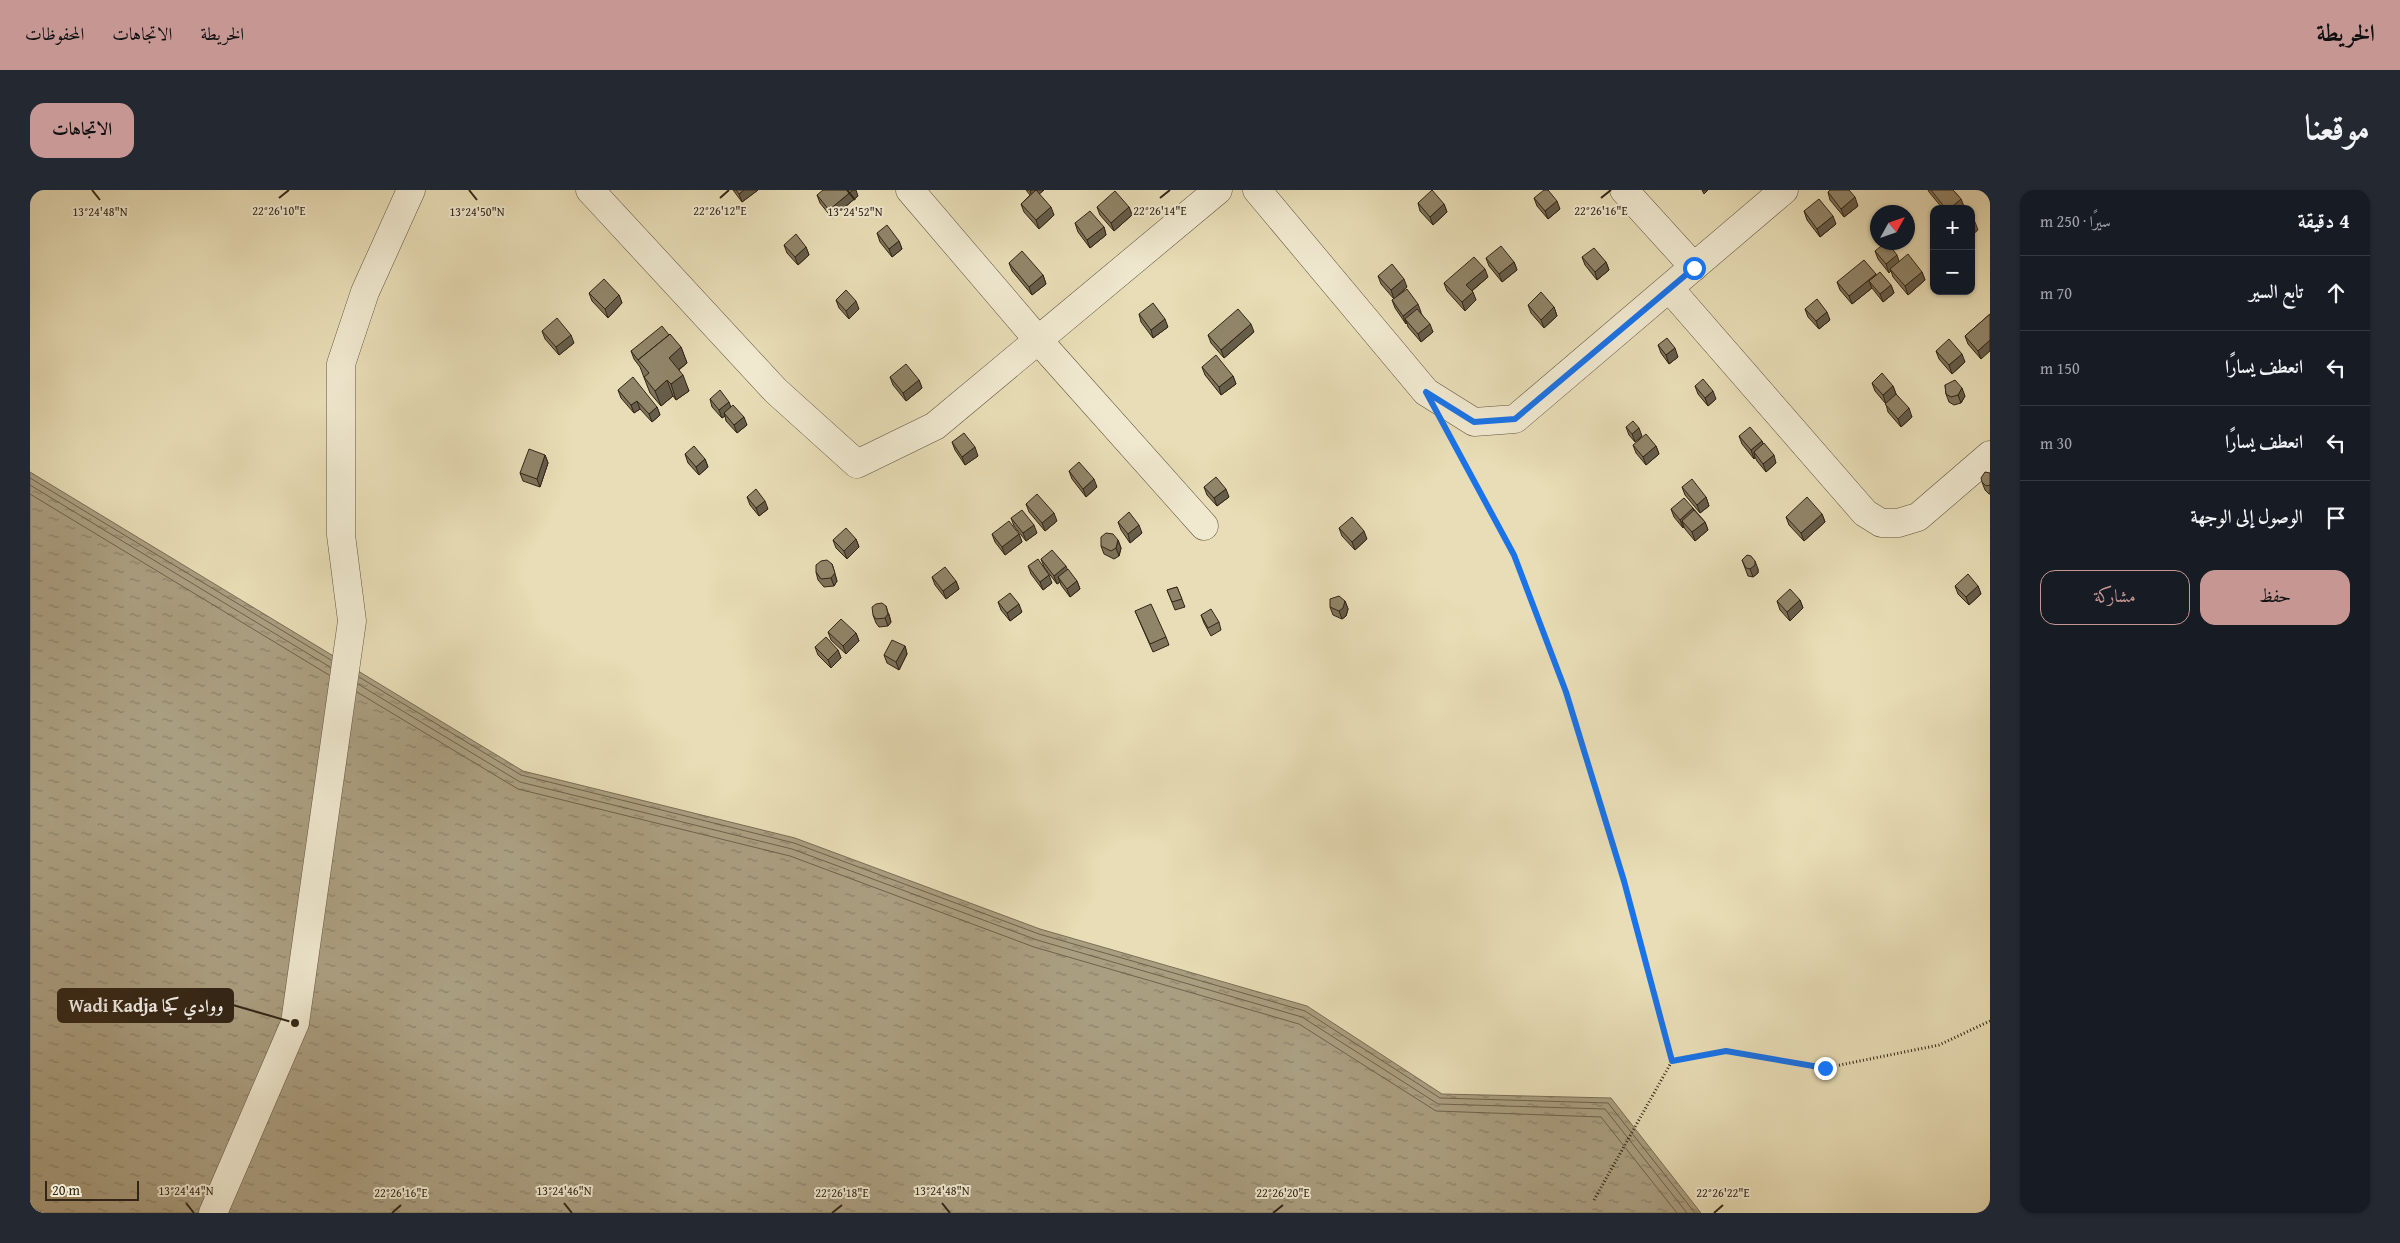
<!DOCTYPE html>
<html lang="ar">
<meta charset="utf-8">
<style>
body{margin:0;font-family:"Gentium Book Plus",Amiri,serif;background:#242831;color:#f1f3f6;direction:rtl}
.controls{position:absolute;right:15px;top:15px;display:grid;overflow:hidden;border-radius:10px;box-shadow:0 1px 4px #0004}
.controls button{width:45px;height:45px;display:grid;place-items:center;padding:0;border:0;border-bottom:1px solid #363941;background:#171b24;color:#f1f3f6;font:25px sans-serif}
.compass{position:absolute;left:1840px;top:15px;width:45px;height:45px;border-radius:50%;background:#171b24;box-shadow:0 1px 4px #0004;rotate:50deg}
.scale{position:absolute;left:15px;bottom:12px;width:94px;box-sizing:border-box;padding-left:5px;border:2px solid #322516;border-top:0;font-size:14px;line-height:18px;white-space:nowrap;color:#322516;-webkit-text-stroke:4px #f0e9d0;paint-order:stroke}
.stop{position:absolute;width:15px;height:15px;margin:-11px;border:4px solid #1a73e8;border-radius:50%;background:#fff}
.stop.end{background:#1a73e8;border-color:#fff;box-shadow:0 1px 5px #0008}
.list{margin:0;padding:0;list-style:none}
h2{display:flex;justify-content:space-between;align-items:center;height:65px;margin:0;padding:0 20px;font-size:21px}
h2 small{font-size:16px;font-weight:400;color:#9ea1a6}
.list li{display:grid;grid-template-columns:32px 1fr auto;gap:15px;align-items:center;box-sizing:border-box;height:75px;padding:0 20px;border-top:1px solid #363941}
.list b{display:block;font-size:19px;white-space:nowrap}
.list em{font-size:16px;font-style:normal;color:#9ea1a6}
.actions{display:flex;gap:10px;padding:15px 20px}
.actions a{flex:1;padding:11px 0;border:1px solid #c59692;border-radius:15px;text-align:center;font-size:18px;color:#c59692}
.actions .main{background:#c59692;color:#111}
.icon{flex:none;width:28px;height:28px;fill:none;stroke:currentColor;stroke-width:2;stroke-linecap:round;stroke-linejoin:round}
.map{position:relative;flex:none;width:1960px;height:1023px;overflow:hidden;direction:ltr;border-radius:15px}
header{display:flex;align-items:center;gap:30px;box-sizing:border-box;height:70px;padding:0 25px;background:#c59692;color:#111}
header strong{font-size:24px}
nav{display:flex;gap:28px;margin-inline-start:auto;font-size:18px}
.intro{display:flex;align-items:center;justify-content:space-between;box-sizing:border-box;height:120px;padding:0 30px}
h1{margin:0;font-size:35px}
.button{padding:12px 22px;border-radius:15px;background:#c59692;color:#111;font-size:18px;font-weight:700}
main{display:flex;gap:30px;padding:0 30px}
aside{flex:1;background:#171b24;border-radius:15px;box-shadow:0 1px 4px #0004}
.map>svg:first-child{display:block}
.water{fill:url(#water-ripples);stroke:#7a6e56}
.lines{fill:none;stroke-linecap:round;stroke-linejoin:round}
.shore{stroke:#6e624b;stroke-width:1}
.minor-casing{stroke:#60533e;stroke-width:29}
.path{stroke:#322516;stroke-width:3;stroke-dasharray:1 2.5;stroke-linecap:butt}
.minor{stroke:#f0e9d0;stroke-width:28}
.wall{fill:#7d725a;stroke:#322516}
.shaded-wall{fill:#665d4a;stroke:#322516}
.building{fill:#918569;stroke:#322516}
.route{stroke:#1a73e8;stroke-width:6}
.ticks{fill:none;stroke:#322516;stroke-width:2}
.ticks-label{font-size:12px;text-anchor:middle;fill:#322516;stroke:#f0e9d0;stroke-width:4;stroke-linejoin:round;paint-order:stroke}
.leader{fill:none;stroke:#322516;stroke-width:2}
.callout-dot{fill:#322516;stroke:#f0e9d0;stroke-width:2}
.callout{fill:#322516;stroke:#322516;stroke-width:2}
.callout-label{font-size:18px;text-anchor:middle;font-weight:bold;fill:#fff}
</style>
<header>
<strong>الخريطة</strong>
<nav><a>الخريطة</a><a>الاتجاهات</a><a>المحفوظات</a></nav>
</header>
<div class="intro"><h1>موقعنا</h1><a class="button">الاتجاهات</a></div>
<main>
<aside>
<h2>4 دقيقة<small>سيرًا · 250 m</small></h2>
<ul class="list">
<li><svg class="icon" aria-label="ahead" viewBox="0 0 24 24"><path d="M12 20V5M6 11l6-6 6 6"/></svg><div><b>تابع السير</b></div><em>70 m</em></li>
<li><svg class="icon" aria-label="left" viewBox="0 0 24 24"><path d="M17 20v-9H6M10 6l-5 5 5 5"/></svg><div><b>انعطف يسارًا</b></div><em>150 m</em></li>
<li><svg class="icon" aria-label="left" viewBox="0 0 24 24"><path d="M17 20v-9H6M10 6l-5 5 5 5"/></svg><div><b>انعطف يسارًا</b></div><em>30 m</em></li>
<li><svg class="icon" aria-label="arrive" viewBox="0 0 24 24"><path d="M6 21V4h12l-3 4 3 4H6"/></svg><div><b>الوصول إلى الوجهة</b></div></li>
</ul>
<div class="actions"><a class="main">حفظ</a><a>مشاركة</a></div>
</aside>
<div class="map">
<svg width="1960" height="1023" viewBox="0 0 1960 1023">
<defs>
<pattern id="water-ripples" width="26" height="14" patternUnits="userSpaceOnUse" patternTransform="scale(1.25)"><rect width="26" height="14" fill="#aa9e80"/><path d="M2 4q2-2 4 0t4 0M15 11q2-2 4 0t4 0" fill="none" stroke="#8b8168"/></pattern>
</defs>
<rect width="100%" height="100%" fill="#e8ddb6"/>
<filter id="stains"><feTurbulence type="fractalNoise" baseFrequency=".004" numOctaves="4"/><feColorMatrix values="0 0 0 0 .2 0 0 0 0 .09 0 0 0 0 .02 0 0 0 .5 -.17"/></filter>
<radialGradient id="worn" r=".72"><stop offset=".6" stop-color="#630" stop-opacity="0"/><stop offset="1" stop-color="#630" stop-opacity=".3"/></radialGradient>
<!-- water -->
<path class="water" d="M0,282L493,581L765,648L1010,739L1277,816L1412,904L1581,908L1671,1023H0Z"/>
<g class="lines">
<!-- shore -->
<path class="shore" d="M0,288L301,470
M0,295L300,477
M0,304L299,485
M329,487L491,585L764,653L1009,744L1275,821L1410,908L1578,913L1665,1023
M328,494L490,592L762,659L1007,750L1272,827L1408,914L1575,919L1657,1023
M327,502L488,599L760,666L1004,757L1269,834L1406,921L1571,927L1647,1023"/>
<defs>
<path id="minor" d="M560,0L746,201L827,274L905,236L1188,0
M880,0L1009,151L1174,336
M1227,0L1396,202L1444,232L1485,229L1754,0
M1594,0L1664,77
M1640,99L1835,323L1851,333H1868L1888,327L1960,265
M183,1023L265,833L322,431L311,345V174L335,102L381,0"/>
</defs>
<!-- minor casing -->
<use href="#minor" class="minor-casing"/>
<!-- path -->
<path class="path" d="M1425,256L1484,365L1535,501L1594,691L1642,871
M1564,1010L1642,871L1696,861L1795,878L1909,855L1960,831"/>
<!-- minor -->
<use href="#minor" class="minor"/>
</g>
<!-- wall -->
<path class="wall" d="M703,0H728L712,12Z
M996,0H1014L1009,4L1024,25L1009,39L994,22L991,14L1000,5Z
M1898,0H1923L1931,9L1934,17L1932,19H1913L1899,2Z
M1798,2L1828,16L1814,27L1800,10Z
M787,5L828,6L802,28L790,13Z
M1504,8L1530,19L1518,29L1507,16Z
M1388,13L1414,14L1417,22L1403,35L1390,21Z
M1067,17H1099L1102,25L1084,41L1070,25Z
M1774,21L1806,34L1790,47L1777,30Z
M1045,33L1074,37L1076,45L1060,58L1048,42Z
M847,43L869,51L872,59L862,67L850,52Z
M754,55L776,57L779,65L768,75L757,63Z
M1845,61L1892,82L1895,90L1878,105L1863,87L1861,81L1859,83L1848,69Z
M1552,67L1576,72L1579,80L1567,90L1555,75Z
M1456,68L1484,72L1487,80L1472,92L1459,76Z
M979,73L1013,85L1016,94L1002,105L982,81Z
M1846,84L1847,85L1861,95L1864,103L1853,112L1842,98L1822,114L1810,100L1807,92Z
M1348,86L1377,97L1364,109L1351,94Z
M1458,87L1442,101L1446,110L1435,121L1417,101L1414,93Z
M559,103L589,105L592,113L578,128L562,111Z
M806,110L829,119L819,129L809,118Z
M1362,110L1391,122V123L1403,142L1391,152L1378,137L1377,133L1376,134L1365,118Z
M1498,115L1524,117L1527,126L1514,138L1501,123Z
M1775,119L1800,130L1789,139L1778,127Z
M1109,124L1138,137L1123,148L1111,132Z
M1960,124L1951,169L1938,154L1935,146Z
M512,141L544,153L529,165L515,149Z
M1224,142L1194,168L1181,153L1178,145Z
M639,145L651,157L657,173L649,180L659,201L646,210L643,206L631,216L620,203L610,177L604,169L601,161Z
M1628,155L1648,167L1639,174L1631,163Z
M1906,161L1935,172L1922,184L1909,169Z
M1172,177L1203,186L1206,194L1191,205L1175,185Z
M860,187L889,190L892,198L876,211L863,195Z
M1842,193L1863,196L1866,204L1882,227L1871,237L1858,222L1856,214L1845,201Z
M1915,195L1935,206L1931,213L1924,215L1919,212L1916,204Z
M1665,196L1686,209L1678,216L1668,204Z
M588,200L627,217L630,225L622,232L610,219L604,223L591,208Z
M680,209L701,217L717,235L707,243L696,231L695,226L692,228L682,217Z
M1596,237L1612,246L1605,252L1599,245Z
M1709,246L1732,251L1733,254L1746,273L1736,282L1727,271L1725,267L1724,269L1712,254Z
M922,252L948,266L935,275L925,260Z
M1603,255L1626,256L1629,264L1616,275L1606,263Z
M655,264L675,269L678,277L669,285L658,273Z
M515,265L518,273L510,297L493,291L490,283Z
M1039,281L1067,297L1056,307L1042,289Z
M1960,283V304H1959L1955,300L1952,292Z
M1174,297L1199,307L1187,316L1177,305Z
M1652,297L1676,307L1679,316L1670,323L1655,305Z
M717,307L738,319L729,326L720,315Z
M996,314L1027,331L1015,341L999,322Z
M1663,318L1675,332L1678,340L1665,351L1655,339L1654,337L1653,338L1644,327L1641,319Z
M1792,324L1795,332L1774,351L1759,335L1756,327Z
M981,328L1007,343L996,351L984,336Z
M1088,332L1112,343L1100,353L1091,340Z
M1309,338L1337,349L1325,360L1312,346Z
M962,344H989L992,352L975,365L965,352Z
M826,349L829,357L817,369L806,358L803,350Z
M1088,350L1091,358L1089,366L1084,369L1074,364L1071,356Z
M1011,369L1037,380L1047,391L1050,399L1040,407L1031,395L1030,392L1027,394L1014,377Z
M1712,370L1728,379V383L1723,387L1718,386Z
M802,374L807,391L804,396L794,397L788,390L786,382Z
M998,376L1022,393L1013,400L1001,384Z
M902,387L926,391L929,399L916,409L905,395Z
M1925,396H1948L1951,404L1939,415L1928,404Z
M1147,397L1155,417L1145,420L1137,400Z
M1770,410L1773,418L1760,431L1750,420L1747,411Z
M1315,411L1318,419L1316,426L1312,429L1303,425L1300,417Z
M968,412L992,422L980,431L971,420Z
M1105,421L1136,447L1139,455L1123,462Z
M859,424L861,432L858,436L849,437L846,433L843,425Z
M1171,425L1189,432L1191,440L1181,446L1174,433Z
M798,442L826,443L829,451L816,464L801,450Z
M875,456L877,464L869,480L857,473L854,465Z
M785,457L808,460L811,468L801,478L788,465Z"/>
<!-- shaded-wall -->
<path class="shaded-wall" d="M714,0H728L712,12L709,4Z
M823,0H826L828,6L802,28L799,20Z
M1001,0H1014L1003,9L1000,1Z
M1672,0H1678L1674,4Z
M1825,7L1828,16L1814,27L1811,19Z
M1931,9L1934,17L1932,19H1919Z
M1527,11L1530,19L1518,29L1515,21Z
M1414,14L1417,22L1403,35L1400,27Z
M1021,17L1024,25L1009,39L1006,30Z
M1099,17L1102,25L1084,41L1081,33Z
M1803,26L1806,34L1790,47L1787,39Z
M1945,32L1948,40L1941,46V36Z
M1074,37L1076,45L1060,58L1057,50Z
M869,51L872,59L862,67L859,59Z
M776,57L779,65L768,75L765,67Z
M1867,65L1870,74L1860,79L1861,81L1859,83L1856,74Z
M1484,72L1487,80L1472,92L1469,84Z
M1576,72L1579,80L1567,90L1565,82Z
M1455,79L1458,87L1439,103L1436,95Z
M1892,82L1895,90L1878,105L1875,96Z
M1846,84L1849,92L1839,91L1842,98L1822,114L1819,106Z
M1013,85L1016,94L1002,105L999,97Z
M1374,89L1377,97L1364,109L1361,100Z
M1861,95L1864,103L1853,112L1850,104Z
M1443,102L1446,110L1435,121L1432,112Z
M589,105L592,113L578,128L575,119Z
M826,111L829,119L819,129L816,121Z
M1388,114L1391,122L1378,132L1375,129L1377,133L1376,134L1373,126Z
M1524,117L1527,126L1514,138L1511,130Z
M1797,122L1800,130L1789,139L1786,131Z
M1135,129L1138,137L1123,148L1121,140Z
M1221,134L1224,142L1194,168L1191,160Z
M1400,134L1403,142L1391,152L1388,144Z
M541,145L544,153L529,165L526,157Z
M1960,150V161L1951,169L1948,161Z
M651,157L657,173L644,183L639,168Z
M1645,158L1648,167L1639,174L1636,165Z
M1932,164L1935,172L1922,184L1919,175Z
M653,185L659,201L646,210L641,194Z
M1203,186L1206,194L1191,205L1189,197Z
M637,190L643,206L631,216L625,201Z
M889,190L892,198L876,211L873,203Z
M1863,196L1866,204L1856,214L1853,205Z
M1932,198L1935,206L1931,213L1928,205Z
M1683,201L1686,209L1678,216L1675,208Z
M607,211L610,219L604,223L601,215Z
M699,212L702,220L694,223L695,226L692,228L689,220Z
M627,217L630,225L622,232L619,224Z
M1879,218L1882,227L1871,237L1868,229Z
M714,227L717,235L707,243L704,235Z
M1609,238L1612,246L1605,252L1602,244Z
M1732,251L1735,259L1724,262L1725,267L1724,269L1721,260Z
M1626,256L1629,264L1616,275L1613,267Z
M945,257L948,266L935,275L932,267Z
M515,265L518,273L510,297L507,289Z
M1744,265L1746,273L1736,282L1733,274Z
M675,269L678,277L669,285L666,277Z
M1064,289L1067,297L1056,307L1053,299Z
M1196,299L1199,307L1187,316L1184,308Z
M1676,307L1679,316L1670,323L1667,315Z
M735,311L738,319L729,326L726,318Z
M1663,318L1666,327L1652,331L1654,337L1653,338L1650,330Z
M1024,323L1027,331L1015,341L1012,333Z
M1792,324L1795,332L1774,351L1771,343Z
M1675,332L1678,340L1665,351L1662,342Z
M1004,335L1007,343L996,351L993,343Z
M1109,335L1112,343L1100,353L1098,344Z
M1334,341L1337,349L1325,360L1322,352Z
M989,344L992,352L975,365L972,357Z
M826,349L829,357L817,369L814,361Z
M1088,350L1091,358L1089,366L1086,358Z
M1725,371L1728,379V383L1723,387L1720,379Z
M802,374L807,391L804,396L801,388Z
M1036,376L1039,384L1028,387L1030,392L1027,394L1024,386Z
M1019,385L1022,393L1013,400L1010,392Z
M926,391L929,399L916,409L913,401Z
M1047,391L1050,399L1040,407L1037,399Z
M1948,396L1951,404L1939,415L1936,407Z
M1770,410L1773,418L1760,431L1757,422Z
M1315,411L1318,419L1316,426L1312,429L1309,421Z
M989,414L992,422L980,431L977,423Z
M856,416L861,432L858,436L855,428Z
M826,443L829,451L816,464L813,456Z
M875,456L877,464L869,480L866,472Z
M808,460L811,468L801,478L798,470Z"/>
<!-- building -->
<path class="building" d="M706,0H714L709,4Z
M793,0H823L799,20L787,5Z
M1006,0L1021,17L1006,30L991,14Z
M1402,0L1414,14L1400,27L1388,13Z
M1514,0H1518L1527,11L1515,21L1504,8Z
M1800,0H1819L1825,7L1811,19L1798,2Z
M1901,0H1923L1931,9L1919,19H1916Z
M1085,1L1099,17L1081,33L1067,17Z
M1789,9L1803,26L1787,39L1774,21Z
M1060,21L1074,37L1057,50L1045,33Z
M1941,27L1945,32L1941,36Z
M857,35L869,51L859,59L847,43Z
M766,44L776,57L765,67L754,55Z
M1856,52H1857L1867,65L1856,74L1845,61Z
M1471,56L1484,72L1469,84L1456,68Z
M1564,58L1576,72L1565,82L1552,67Z
M992,61L1013,85L999,97L979,73Z
M1878,64L1892,82L1875,96L1860,79Z
M1444,67L1455,79L1436,95L1443,102L1432,112L1414,93Z
M1834,70L1846,84L1819,106L1807,92Z
M1362,74L1374,89L1361,100L1348,86Z
M1850,82L1861,95L1850,104L1839,91Z
M574,89L589,105L575,119L559,103Z
M1377,99L1388,114L1373,126L1362,110Z
M816,100L826,111L816,121L806,110Z
M1511,102L1524,117L1511,130L1498,115Z
M1787,109L1797,122L1786,131L1775,119Z
M1123,113L1135,129L1121,140L1109,124Z
M1208,119L1221,134L1191,160L1178,145Z
M1387,119L1400,134L1388,144L1375,129Z
M1960,124V150L1948,161L1935,146Z
M527,128L541,145L526,157L512,141Z
M632,136L639,145L608,170L601,161Z
M640,144L651,157L639,168L653,185L641,194L637,190L625,201L614,187L619,183L608,170Z
M1637,148L1645,158L1636,165L1628,155Z
M1919,149L1932,164L1919,175L1906,161Z
M1186,165L1203,186L1189,197L1172,177Z
M876,174L889,190L873,203L860,187Z
M1852,183L1863,196L1853,205L1842,193Z
M603,187L627,217L619,224L607,211L601,215L588,200Z
M1673,189L1683,201L1675,208L1665,196Z
M1925,190L1932,198L1928,205L1921,207L1916,204L1915,195Z
M690,200L699,212L689,220L680,209Z
M1866,204L1879,218L1868,229L1855,214Z
M703,215L714,227L704,235L694,223Z
M1603,231L1609,238L1602,244L1596,237Z
M1720,237L1732,251L1721,260L1709,246Z
M934,243L945,257L932,267L922,252Z
M1616,244L1626,256L1613,267L1603,255Z
M1734,253L1744,265L1733,274L1724,262Z
M664,256L675,269L666,277L655,264Z
M499,259L515,265L507,289L490,283Z
M1049,272L1064,289L1053,299L1039,281Z
M1955,282L1960,283V295L1956,296L1952,292L1951,288Z
M1186,287L1196,299L1184,308L1174,297Z
M1662,289L1676,307L1667,315L1652,297Z
M726,299L735,311L726,318L717,307Z
M1007,304L1024,323L1012,333L996,314Z
M1777,307L1792,324L1771,343L1756,327Z
M1654,308L1663,318L1650,330L1641,319Z
M992,320L1004,335L993,343L981,328Z
M1664,320L1675,332L1662,342L1652,331Z
M1099,322L1109,335L1098,344L1088,332Z
M1322,327L1334,341L1322,352L1309,338Z
M979,331L989,344L972,357L962,344Z
M816,338L826,349L814,361L803,350Z
M1076,343L1083,344L1088,350L1086,358L1081,361L1071,356V347Z
M1022,360L1036,376L1024,386L1011,369Z
M1717,365L1721,366L1725,371V375L1720,379L1716,378L1712,370Z
M1008,369L1019,385L1010,392L998,376Z
M797,370L802,374L805,383L801,388L791,389L786,382V375L791,371Z
M915,377L926,391L913,401L902,387Z
M1038,379L1047,391L1037,399L1028,387Z
M1938,384L1948,396L1936,407L1925,396Z
M1147,397L1152,409L1142,412L1137,400Z
M1760,399L1770,410L1757,422L1747,411Z
M980,403L989,414L977,423L968,412Z
M1309,406L1315,411L1313,418L1309,421L1300,417V409Z
M852,413L856,416L858,424L855,428L846,429L843,425L842,417L846,414Z
M1121,414L1136,447L1120,454L1105,421Z
M1181,419L1189,432L1178,438L1171,425Z
M811,429L826,443L813,456L798,442Z
M796,447L808,460L798,470L785,457Z
M862,450L875,456L866,472L854,465Z"/>
<g class="lines">
<!-- route -->
<path class="route" d="M1664,78L1485,229L1444,232L1396,202L1484,365L1536,502L1594,691L1642,871L1696,861L1795,878"/>
</g>
<!-- ticks -->
<path class="ticks" d="M62,0L70,10M439,0L447,10M817,0L825,10M249,8L259,0M690,8L699,0M1130,8L1140,0M1571,8L1581,0M156,1013L164,1023M534,1013L542,1023M912,1013L920,1023M362,1023L371,1015M802,1023L812,1015M1243,1023L1253,1015M1684,1023L1693,1015"/>
<g class="ticks-label">
<text x="249" y="25">22°26'10"E</text>
<text x="690" y="25">22°26'12"E</text>
<text x="1130" y="25">22°26'14"E</text>
<text x="1571" y="25">22°26'16"E</text>
<text x="70" y="26">13°24'48"N</text>
<text x="447" y="26">13°24'50"N</text>
<text x="825" y="26">13°24'52"N</text>
<text x="156" y="1005">13°24'44"N</text>
<text x="534" y="1005">13°24'46"N</text>
<text x="912" y="1005">13°24'48"N</text>
<text x="371" y="1007">22°26'16"E</text>
<text x="812" y="1007">22°26'18"E</text>
<text x="1253" y="1007">22°26'20"E</text>
<text x="1693" y="1007">22°26'22"E</text>
</g>
<!-- callouts -->
<path class="leader" d="M265 833L203 815"/>
<circle class="callout-dot" cx="265" cy="833" r="5"/>
<rect class="callout" x="28" y="799" width="175" height="33" rx="5"/>
<g class="callout-label">
<text x="116" y="822">Wadi Kadja ووادي كجا</text>
</g>
<rect width="100%" height="100%" filter="url(#stains)"/>
<rect width="100%" height="100%" fill="url(#worn)"/>
</svg>
<div class="controls">
<button>+</button>
<button>−</button>
</div>
<svg class="compass" viewBox="-18 -18 36 36"><path d="M0-13l5 13h-10z" fill="#e53935"/><path d="M0 13l5-13h-10z" fill="#9ea1a6"/></svg>
<div class="scale">20 m</div>
<div class="stop" style="left:1664px;top:78px"></div>
<div class="stop end" style="left:1795px;top:878px"></div>
</div>
</main>
